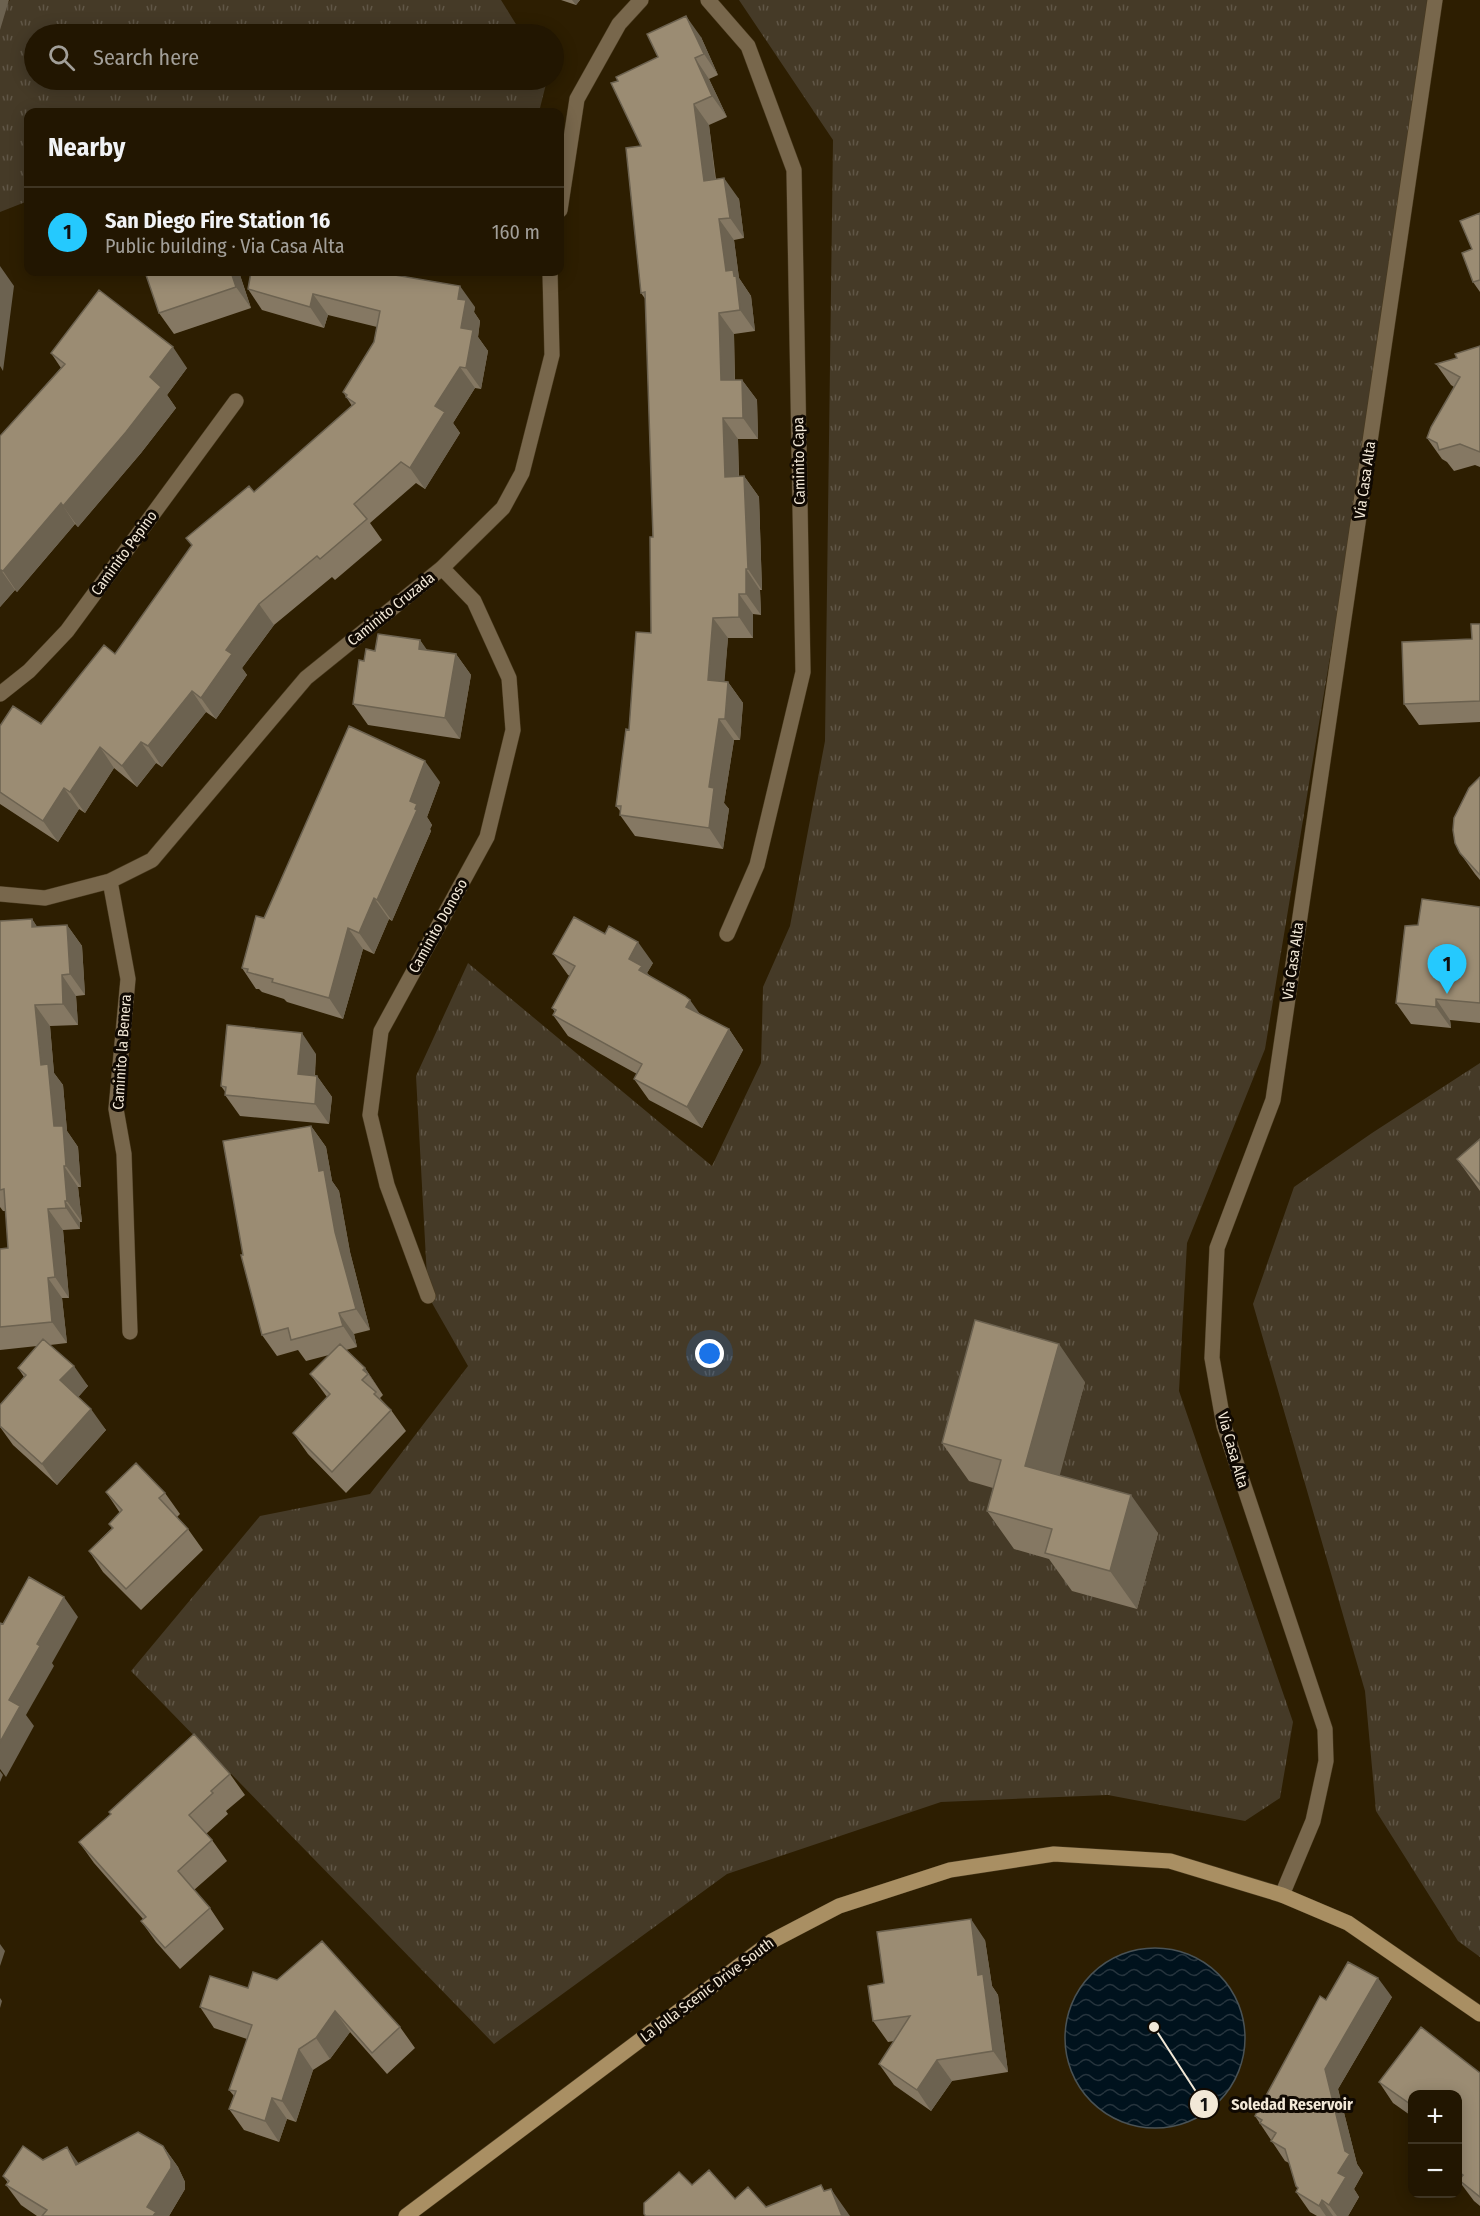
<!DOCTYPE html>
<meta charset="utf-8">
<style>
body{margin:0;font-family:"Fira Sans Condensed",sans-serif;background:#2e2310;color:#f1f3f6}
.controls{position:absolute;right:18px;bottom:18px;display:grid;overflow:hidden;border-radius:12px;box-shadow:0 3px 15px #0003}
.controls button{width:54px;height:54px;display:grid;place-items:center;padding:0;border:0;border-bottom:2px solid #3f3523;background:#221601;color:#f1f3f6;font:30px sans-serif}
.you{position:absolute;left:710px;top:1354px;width:21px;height:21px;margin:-15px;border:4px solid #fff;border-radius:50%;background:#1a73e8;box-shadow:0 0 0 9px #1a73e833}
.badge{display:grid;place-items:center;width:39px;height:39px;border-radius:50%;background:#25c9fe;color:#111;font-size:20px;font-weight:700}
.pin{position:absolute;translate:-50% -50px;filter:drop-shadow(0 2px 3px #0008)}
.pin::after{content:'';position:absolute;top:32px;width:21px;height:18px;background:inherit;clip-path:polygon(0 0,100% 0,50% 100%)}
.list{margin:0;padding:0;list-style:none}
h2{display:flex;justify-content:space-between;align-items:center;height:78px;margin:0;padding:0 24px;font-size:26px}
h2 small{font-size:20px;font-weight:400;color:#a29f99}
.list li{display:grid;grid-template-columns:39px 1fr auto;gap:18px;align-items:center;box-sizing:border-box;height:90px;padding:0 24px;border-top:2px solid #3f3523}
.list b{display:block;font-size:22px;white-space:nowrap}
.list p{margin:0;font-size:20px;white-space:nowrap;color:#a29f99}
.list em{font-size:20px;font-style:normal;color:#a29f99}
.icon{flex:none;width:33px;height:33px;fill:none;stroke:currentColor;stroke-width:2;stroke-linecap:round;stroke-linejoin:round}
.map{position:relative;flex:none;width:1480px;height:2216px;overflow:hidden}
.search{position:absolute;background:#221601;box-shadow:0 3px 15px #0003;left:24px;top:24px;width:540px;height:66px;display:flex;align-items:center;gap:15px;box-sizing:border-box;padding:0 21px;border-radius:33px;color:#a29f99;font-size:22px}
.panel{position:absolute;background:#221601;box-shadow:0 3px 15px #0003;left:24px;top:108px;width:540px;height:168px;border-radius:12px}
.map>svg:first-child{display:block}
.grass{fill:url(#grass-tufts)}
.water{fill:url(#water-waves);stroke:#495255;stroke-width:1.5}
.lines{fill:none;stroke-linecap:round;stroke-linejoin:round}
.street-casing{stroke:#493a1f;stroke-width:16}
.secondary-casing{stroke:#493a1f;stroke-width:16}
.street{stroke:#78674c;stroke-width:15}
.secondary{stroke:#a98f63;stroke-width:15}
.wall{fill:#857863}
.shaded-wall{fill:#6c6250}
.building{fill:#9b8c73;stroke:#6c6250;stroke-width:1.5}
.labels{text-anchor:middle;stroke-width:6;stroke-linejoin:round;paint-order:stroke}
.street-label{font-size:15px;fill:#f2e8d7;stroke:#100902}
.leader{fill:none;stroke:#f2e8d7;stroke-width:2}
.callout-dot{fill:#f2e8d7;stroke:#100902;stroke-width:2}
.mark-label{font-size:18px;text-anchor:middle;font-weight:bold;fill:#111}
.callout-label{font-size:16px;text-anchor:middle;font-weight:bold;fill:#f2e8d7;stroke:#100902;stroke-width:6;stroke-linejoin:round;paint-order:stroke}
</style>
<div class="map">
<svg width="1480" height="2216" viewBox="0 0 1480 2216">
<defs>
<pattern id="grass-tufts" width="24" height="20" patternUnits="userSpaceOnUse" patternTransform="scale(1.5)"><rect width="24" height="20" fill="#453a27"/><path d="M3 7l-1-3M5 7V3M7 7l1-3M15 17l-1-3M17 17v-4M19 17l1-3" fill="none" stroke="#605646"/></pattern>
<pattern id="water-waves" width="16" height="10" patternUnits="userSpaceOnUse" patternTransform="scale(1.5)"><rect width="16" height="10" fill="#00121d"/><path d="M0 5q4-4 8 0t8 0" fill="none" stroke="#26343d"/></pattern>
</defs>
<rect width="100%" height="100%" fill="#2d1e01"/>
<!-- grass -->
<path class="grass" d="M10,0H501L522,34H34V80H547L539,112H28V201L0,212V14Z
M739,0H1439L1265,1049L1187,1243L1179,1391L1293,1722L1280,1798L1245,1821L1108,1795L941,1802L727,1874L494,2044L131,1671L260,1516L370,1494L468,1366L428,1296L416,1076L468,963L712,1166L761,1063L763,987L790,926L825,741L833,140Z
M1480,1063V1957L1458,1941L1376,1811L1365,1691L1253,1304L1294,1187L1372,1133Z"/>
<!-- water -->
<path class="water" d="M1065 2038a90 90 0 1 1 180 0a90 90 0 1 1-180 0Z"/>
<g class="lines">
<defs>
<path id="street" d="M708,0L748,46L794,170L803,672L757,865L727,934
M560,210L577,99L619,24L641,0
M0,694L29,671L67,631L236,401
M110,881L128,979L116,1109L124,1154L130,1332
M0,894L45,898L110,881L152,860L306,678L442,568L503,508L522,473L552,355L550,272
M428,1296L387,1185L370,1115L381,1031L487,837L513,730L509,678L474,601L442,568
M1282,1895L1313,1821L1326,1761L1325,1729L1224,1426L1212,1358L1217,1248L1273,1100L1435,0"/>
<path id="secondary" d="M406,2216L772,1941L839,1906L950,1870L1054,1854L1170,1861L1282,1895L1348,1923L1480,2014"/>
</defs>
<!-- street casing -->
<use href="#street" class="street-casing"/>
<!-- secondary casing -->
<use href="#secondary" class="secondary-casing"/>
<!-- street -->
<use href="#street" class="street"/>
<!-- secondary -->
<use href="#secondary" class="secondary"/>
</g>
<!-- wall -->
<path class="wall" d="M561,0H580L576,5Z
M701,37L718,75L709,79L727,117L709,125L716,179L739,199L744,238L734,240L739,278L751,296L755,331L734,334L735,380H742L757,400L758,439H738L739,476H744L759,497L762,590H760L761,615L753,614V638H728L724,681L728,682L743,703L740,740H734L724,803L729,809L723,849L635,836L620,815L621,812L616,806L629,730L651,633L653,537L646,300L641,293V146L618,81Z
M1480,213V292L1473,282L1472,249Z
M239,272L251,308L174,334L159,313Z
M248,289L475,307L474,312L480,321L478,337L488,351L481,389L475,388L453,423L460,433L425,489L416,483L370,523L382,540L335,580L332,577L274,625L242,668L247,675L216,719L206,712L162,767L156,763L137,787L114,768L85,813L79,809L58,842L0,804V726L41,724L115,654L192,546L186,538L254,492L352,406L343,392L374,342L377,327L328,315L324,328L262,310Z
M1480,346V467L1475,465L1454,471L1447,462L1442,459L1427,438L1454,387L1451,385L1436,364L1457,358Z
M51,353L187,368L167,395L176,408L141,453L78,527L75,524L17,592L15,590L0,607V436L61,368Z
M1480,624V722L1419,725L1404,704L1472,639Z
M420,640L426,650L456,654L471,675L460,739L368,725L353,704L364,661L375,651Z
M1480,777V880L1475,874L1460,853Z
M440,782L427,817L432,825L430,829L431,831L392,921L389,919L374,954L363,949L343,1019L287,1002L284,999L262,992L259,989H256L242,968L264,918Z
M1480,907V1023L1450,1020L1451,1028L1411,1024L1396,1003L1418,925Z
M32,919L37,927L67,925L82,946L85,995L76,996L78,1025L50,1026L54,1073L63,1085L67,1131L78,1147L81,1187H78L82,1222H80V1229L63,1230L69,1298H62L67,1343L50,1345L88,1386L78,1397L106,1430L57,1485L13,1445L0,1427V1405L24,1377L18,1368L37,1346L0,1350V1249L8,1248L6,1211H3L0,1207V921Z
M553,954L653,963L647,973L649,975L700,1014L729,1029L743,1050L702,1128L649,1100L634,1079L637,1074L568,1036L553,1015L555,1012L552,1008L570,976L568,975Z
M316,1054L315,1076H317L332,1097L329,1124L240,1116L225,1095L226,1093L221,1086Z
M311,1126L326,1147L332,1181L339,1191L350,1252L370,1330L354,1334L357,1347L346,1350L365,1368L383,1395L380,1398L391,1410L406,1431L346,1493L308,1454L293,1433L327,1397L310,1374L329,1355L306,1361L298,1350L277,1356L262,1335L243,1255Z
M1480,1139V1191L1457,1159Z
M1085,1382L1059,1475L1158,1533L1137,1609L1072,1591L1049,1559L1014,1549L987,1511L993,1488L969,1481L942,1443Z
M106,1492L165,1493L180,1514L177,1517L188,1529L203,1550L141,1610L103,1572L89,1551L112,1528L109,1524L120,1513Z
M230,1774L245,1795L226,1811L228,1814L206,1834L212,1840L227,1861L194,1890L210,1908L224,1929L180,1969L156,1942L141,1921L143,1919L94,1863L79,1842Z
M985,1940L992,1986L998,1995L1008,2072L952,2081L931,2111L894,2085L879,2064L894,2041L888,2042L873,2021L884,1983Z
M248,1988L400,2027L415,2048L387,2074L350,2032L330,2059L313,2070L296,2122L287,2119L279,2142L244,2130L229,2109L234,2096L229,2090L247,2039L214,2028L200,2007Z
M1392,1997L1338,2089L1357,2164L1363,2173L1354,2189L1359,2197L1348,2216H1317L1310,2212L1296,2192L1298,2189L1296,2186L1289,2163L1285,2161L1255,2116L1326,2000Z
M1480,2073V2206L1474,2201L1462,2185L1458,2181V2094H1413V2118L1410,2115L1393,2103L1379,2082Z
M163,2146L178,2167L185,2182V2189L169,2216H37L21,2205L6,2185L8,2183L3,2176L43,2160L78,2163Z"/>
<!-- shaded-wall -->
<path class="shaded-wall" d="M0,0H9L0,30Z
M572,0H580L576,5Z
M686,16L701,37L718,75L704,54Z
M695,58L709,79L727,117L712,96Z
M694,104L709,125L718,202L704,181Z
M724,178L739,199L744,238L730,218Z
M719,219L734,240L739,278L751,296L755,331L740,310L726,271Z
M0,266L14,286L3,371L0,366Z
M231,272H239L251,308L236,287Z
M460,286L475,307L474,312L480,321L478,337L488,351L481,389L466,368L458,299Z
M313,294L328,315L324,328L310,307Z
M719,313L734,334L735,401L721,380Z
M173,347L187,368L167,395L176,408L141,453L78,527L63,506L150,377Z
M460,367L475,388L453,423L460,433L425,489L410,468L435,406Z
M742,380L757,400L758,439L743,418Z
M723,418L738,439L739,498L725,477Z
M744,476L759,497L762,590L748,569Z
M61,503L75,524L17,592L3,571Z
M746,569L760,590L761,615L746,594Z
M0,570H1L15,590L0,607Z
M739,594L753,614V638L739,617Z
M259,604L274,625L242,668L247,675L216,719L201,698L226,650Z
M713,618L728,638L723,701L708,680Z
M420,640L435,661L419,649Z
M456,654L471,675L460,739L445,718Z
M728,682L743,703L740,740L725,719Z
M192,691L206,712L162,767L148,746Z
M719,719L734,740L724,803L729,809L723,849L709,828V787Z
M141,742L156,763L137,787L122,766Z
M100,747L114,768L85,813L70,792Z
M425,761L440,782L427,817L432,825L430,829L431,831L392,921L377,900L410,801Z
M64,788L79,809L58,842L43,821Z
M374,898L389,919L374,954L359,933Z
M32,919L46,940L32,927Z
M67,925L82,946L85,995L70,974Z
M348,928L363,949L343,1019L329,998Z
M638,942L653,963L647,973L657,987L654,991L629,959Z
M62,975L76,996L78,1025L63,1004Z
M1436,999L1450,1020L1451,1028L1436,1007Z
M690,1000L705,1021L686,1007Z
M35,1005L50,1026L54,1073L63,1085L67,1131L78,1147L81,1187L66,1166L54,1126L41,1065Z
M729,1029L743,1050L702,1128L687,1107Z
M302,1033L316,1054L313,1095L298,1074Z
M317,1076L332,1097L329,1124L315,1104Z
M311,1126L326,1147L332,1181L339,1191L350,1252L370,1330L356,1309L319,1171Z
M64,1166L78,1187L82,1222L67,1201Z
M65,1201L80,1222V1229L66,1208Z
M48,1209L63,1230L69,1298L55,1277Z
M48,1278L62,1298L67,1343L52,1322Z
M339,1313L354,1334L357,1347L343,1326Z
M1059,1344L1085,1382L1052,1504L1025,1466Z
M74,1366L88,1386L75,1401L60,1380Z
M365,1368L379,1389L368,1374L363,1370Z
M91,1409L106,1430L57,1485L42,1464Z
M1131,1495L1158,1533L1137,1609L1110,1571Z
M64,1597L78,1617L52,1663L54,1666L26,1715L34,1726L6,1777L0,1769V1742L9,1700L37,1644Z
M0,1771L3,1775L0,1782Z
M971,1919L985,1940L992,1986L998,1995L1008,2072L993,2051L978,1975Z
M0,1944L5,1951L0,1966Z
M1378,1978L1392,1997L1338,2089L1357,2164L1363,2173L1354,2189L1359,2197L1348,2216H1337L1329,2205L1345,2151L1325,2069Z
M0,1998L2,2001L0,2008Z
M335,2011L350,2032L330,2059L316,2038Z
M299,2049L313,2070L296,2122L282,2101Z
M937,2060L952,2081L931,2111L917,2090Z
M272,2098L287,2119L279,2142L265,2121Z
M163,2146L178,2167L185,2182V2189L169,2216H153L147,2207Z
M67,2147L82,2168L76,2165Z
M831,2189L850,2216H842Z
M1322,2200L1333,2216H1326L1319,2206Z"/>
<!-- building -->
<path class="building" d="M686,16L704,54L695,58L712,96L694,104L704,181L724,178L730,218L719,219L726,271L733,270L734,276L736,275L740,310L719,313L721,380H742L743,418H723L725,477L744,476L748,569H746V594H739V617L713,618L708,680L728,682L725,719H719L709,787L714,788L709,828L620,815L621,806H616L626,729L629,730L636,632L651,633L650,537H653L645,292L641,293L626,148L641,146L611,83L618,81L616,77L658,57L647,34Z
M1480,213V280L1473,282L1462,253L1472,249L1460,221Z
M145,272H231L236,287L159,313Z
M251,272H377L460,286L458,299L466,300L461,328L473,330L466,368L460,367L435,406L445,412L410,468L401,462L354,504L367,519L320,559L317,556L259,604L226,650L232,654L201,698L192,691L148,746L141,742L122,766L100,747L70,792L64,788L43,821L0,792V726L13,706L41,724L104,645L115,654L192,545L186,538L249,486L254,492L355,403L346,397L347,395L343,392L374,342L380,311L313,294L310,307L248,289Z
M99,290L173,347L150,377L161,387L126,432L63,506L61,503L3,571L1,570H0V436L65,364L51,353Z
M1480,346V452L1460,444L1439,450L1437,443L1427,438L1431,427L1460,377L1436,364L1457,358L1455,354Z
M1471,624H1480V701L1404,704L1402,642L1472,639Z
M378,634L420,640L419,649L456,654L445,718L353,704L359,660L364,661L366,649L375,651Z
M349,726L425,761L410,801L417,804L415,809L417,810L377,900L374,898L359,933L348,928L329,998L272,982L273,979L247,972L248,969L242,968L256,916L264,918Z
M1480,777V875L1460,853L1455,843L1453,830L1454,818L1469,788Z
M1422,899L1480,907V1003L1436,999V1007L1396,1003L1405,926L1418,925Z
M574,917L605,934L609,926L638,942L629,959L642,966L639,970L685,996L690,1000L686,1007L729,1029L687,1107L634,1079L642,1064L553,1015L556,1010L552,1008L575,966L553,954Z
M32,919V927L67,925L70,974L62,975L63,1004L35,1005L41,1065L48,1064L54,1126H63L66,1166H64L67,1201H65L66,1208L48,1209L55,1277L48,1278L52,1322L0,1327V1249L8,1248L4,1189L0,1190V921Z
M227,1025L302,1033L298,1074L317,1076L315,1104L225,1095L226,1087L221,1086Z
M311,1126L319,1171L324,1170L335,1232L356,1309L339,1313L343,1326L291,1340L288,1328L262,1335L241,1255H243L223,1141Z
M1480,1139V1185L1457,1159Z
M975,1320L1059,1344L1025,1466L1131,1495L1110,1571L1045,1553L1052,1529L987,1511L1001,1460L942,1443Z
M43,1339L74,1366L60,1380L91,1409L42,1464L0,1426V1405L26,1375L18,1368Z
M340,1344L365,1368L363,1370L368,1374L362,1380L376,1392L374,1394L391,1410L332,1472L293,1433L330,1394L310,1374Z
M136,1463L165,1493L159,1498L188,1529L126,1589L89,1551L113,1528L109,1524L122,1510L106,1492Z
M29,1577L64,1597L37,1644L40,1646L9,1700L20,1706L0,1742V1623L3,1624Z
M194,1734L230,1774L211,1791L213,1793L189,1815L212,1840L178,1871L210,1908L165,1948L141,1921L146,1917L79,1842L111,1814L109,1812Z
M971,1919L978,1975L983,1974L993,2051L937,2060L917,2090L879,2064L910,2016L873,2021L868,1986L884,1983L877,1932Z
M322,1941L400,2027L372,2053L335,2011L316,2038L299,2049L282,2101L272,2098L265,2121L229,2109L236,2091L229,2090L252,2025L200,2007L210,1976L248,1988L253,1972L277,1980Z
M1348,1962L1378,1978L1325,2069L1345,2151L1350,2154L1338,2173L1346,2177L1329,2205L1322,2200L1319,2206L1296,2192L1298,2188L1296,2186L1285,2149L1271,2141L1276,2133L1260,2123L1262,2120L1255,2116L1320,1996L1326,2000Z
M1421,2027L1480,2073V2197L1459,2180L1463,2175L1458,2171V2094H1413V2106L1379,2082Z
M1413,2107V2116L1408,2112Z
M138,2132L163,2146L171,2161V2168L147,2207L156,2212L153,2216H42L47,2210L6,2185L9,2181L3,2176L23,2146L43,2160L67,2147L76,2165Z
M709,2170L735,2199L748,2187L766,2207L821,2185L824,2191L831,2189L842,2216H646L644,2214V2203L679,2172L692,2185Z"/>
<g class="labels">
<!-- street labels -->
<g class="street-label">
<text transform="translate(799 461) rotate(-91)" y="5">Caminito Capa</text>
<text transform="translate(1365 480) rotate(-82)" y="5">Via Casa Alta</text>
<text transform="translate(124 553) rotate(-54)" y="5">Caminito Pepino</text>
<text transform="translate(391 609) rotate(-39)" y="5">Caminito Cruzada</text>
<text transform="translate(438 926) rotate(-61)" y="5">Caminito Donoso</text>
<text transform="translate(1293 961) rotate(-82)" y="5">Via Casa Alta</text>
<text transform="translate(122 1052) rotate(-86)" y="5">Caminito la Benera</text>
<text transform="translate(1233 1450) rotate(74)" y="5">Via Casa Alta</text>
<text transform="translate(707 1990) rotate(-37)" y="5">La Jolla Scenic Drive South</text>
</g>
</g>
<!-- callouts -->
<path class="leader" d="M1154 2027L1204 2104"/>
<g class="callout-dot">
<circle cx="1154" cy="2027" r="6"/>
<circle cx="1204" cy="2104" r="15"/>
</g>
<g class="mark-label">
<text x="1204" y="2111">1</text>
</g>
<g class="callout-label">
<text x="1292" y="2110">Soledad Reservoir</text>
</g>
</svg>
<div class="controls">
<button>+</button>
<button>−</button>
</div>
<div class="you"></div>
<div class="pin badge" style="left:1447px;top:994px">1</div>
<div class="search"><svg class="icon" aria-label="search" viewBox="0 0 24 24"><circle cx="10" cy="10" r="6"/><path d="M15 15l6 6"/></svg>Search here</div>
<section class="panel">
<h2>Nearby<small></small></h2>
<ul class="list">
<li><span class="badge">1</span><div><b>San Diego Fire Station 16</b><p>Public building · Via Casa Alta</p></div><em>160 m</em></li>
</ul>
</section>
</div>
